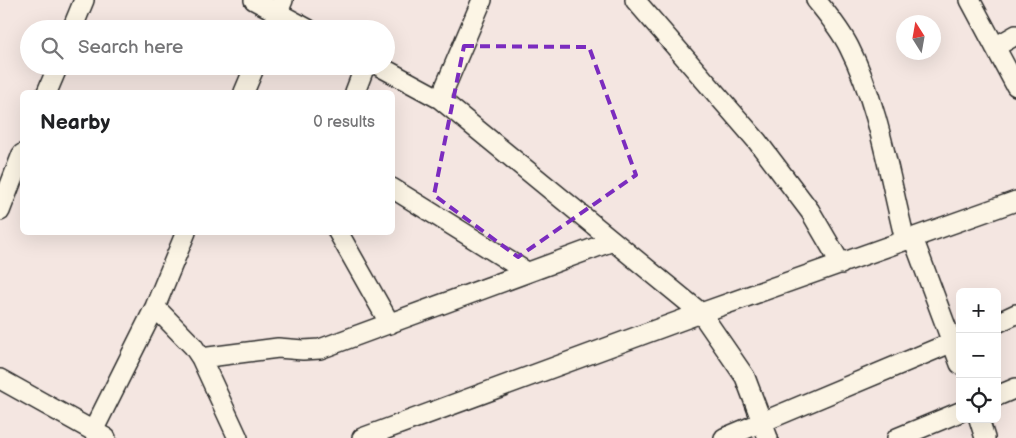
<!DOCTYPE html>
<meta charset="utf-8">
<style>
body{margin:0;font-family:"Balsamiq Sans",sans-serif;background:#f6f6f6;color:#202124}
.controls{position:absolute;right:15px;bottom:15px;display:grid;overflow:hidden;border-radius:8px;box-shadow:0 5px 20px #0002}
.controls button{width:45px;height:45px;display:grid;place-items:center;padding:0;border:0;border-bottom:1px solid #e0e0e0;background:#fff;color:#202124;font:25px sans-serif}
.compass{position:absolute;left:896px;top:15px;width:45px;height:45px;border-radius:50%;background:#fff;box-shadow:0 5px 20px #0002;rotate:349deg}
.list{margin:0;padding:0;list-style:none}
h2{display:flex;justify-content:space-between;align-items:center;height:65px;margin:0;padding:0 20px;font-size:21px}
h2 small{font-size:16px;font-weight:400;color:#757577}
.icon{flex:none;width:28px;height:28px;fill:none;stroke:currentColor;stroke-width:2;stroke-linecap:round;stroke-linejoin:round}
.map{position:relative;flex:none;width:1016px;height:438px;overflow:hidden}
.search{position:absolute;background:#fff;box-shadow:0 5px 20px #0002;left:20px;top:20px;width:375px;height:55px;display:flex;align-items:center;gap:12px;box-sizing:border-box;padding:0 18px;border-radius:28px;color:#757577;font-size:19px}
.panel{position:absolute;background:#fff;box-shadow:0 5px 20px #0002;left:20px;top:90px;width:375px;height:145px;border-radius:8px}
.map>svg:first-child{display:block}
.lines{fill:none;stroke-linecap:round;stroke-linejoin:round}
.minor-casing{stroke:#2b2b2b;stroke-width:22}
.minor{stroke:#fcf5e5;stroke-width:19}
.marked{fill:none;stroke:#7b2cbf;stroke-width:4;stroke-dasharray:10 6;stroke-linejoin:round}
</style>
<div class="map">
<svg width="1016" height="438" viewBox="0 0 1016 438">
<rect width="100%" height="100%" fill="#f4e6e1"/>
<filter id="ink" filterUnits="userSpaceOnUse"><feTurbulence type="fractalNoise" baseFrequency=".02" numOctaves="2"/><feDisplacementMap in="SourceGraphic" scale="10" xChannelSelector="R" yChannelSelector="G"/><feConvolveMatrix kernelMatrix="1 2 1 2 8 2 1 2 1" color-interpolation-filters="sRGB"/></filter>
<g filter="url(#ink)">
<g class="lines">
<defs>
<path id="minor" d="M254,0L308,29
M635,0L757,141L810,211L841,264
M816,0C828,15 840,29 849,47C879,106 889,176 905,240
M970,0L1016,86
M72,29L84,0
M271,29L283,0
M995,47L1016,35
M379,66L440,99L701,313L745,377L768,438
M47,92L58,66
M244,92L255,66
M355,92L365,66
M440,99L482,0
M392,188L527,272
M0,211L22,154
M338,232L390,324
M913,238L960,364
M155,307L193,346L201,358L238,438
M997,323L1016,314
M201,358L278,348L303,350L320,349L613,241
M0,379L106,438
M997,396L1016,388
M979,419L985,438
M93,431L155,307L186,232
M362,438L701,313L1016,201
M724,438L960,339
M897,438L960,412"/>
</defs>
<!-- minor casing -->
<use href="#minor" class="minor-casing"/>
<!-- minor -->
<use href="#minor" class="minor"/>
</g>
</g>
<!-- marked area -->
<path class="marked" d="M464,46L589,47L636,175L518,257L434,195Z"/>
</svg>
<div class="controls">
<button>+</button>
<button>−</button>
<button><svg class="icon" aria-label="locate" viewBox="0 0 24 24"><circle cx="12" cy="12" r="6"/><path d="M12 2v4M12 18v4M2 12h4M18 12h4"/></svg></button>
</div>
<svg class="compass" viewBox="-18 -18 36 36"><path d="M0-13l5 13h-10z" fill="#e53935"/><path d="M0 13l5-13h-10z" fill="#757577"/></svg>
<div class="search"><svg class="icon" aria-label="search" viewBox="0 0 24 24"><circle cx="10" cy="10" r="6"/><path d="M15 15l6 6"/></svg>Search here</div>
<section class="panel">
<h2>Nearby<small>0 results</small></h2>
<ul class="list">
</ul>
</section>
</div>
